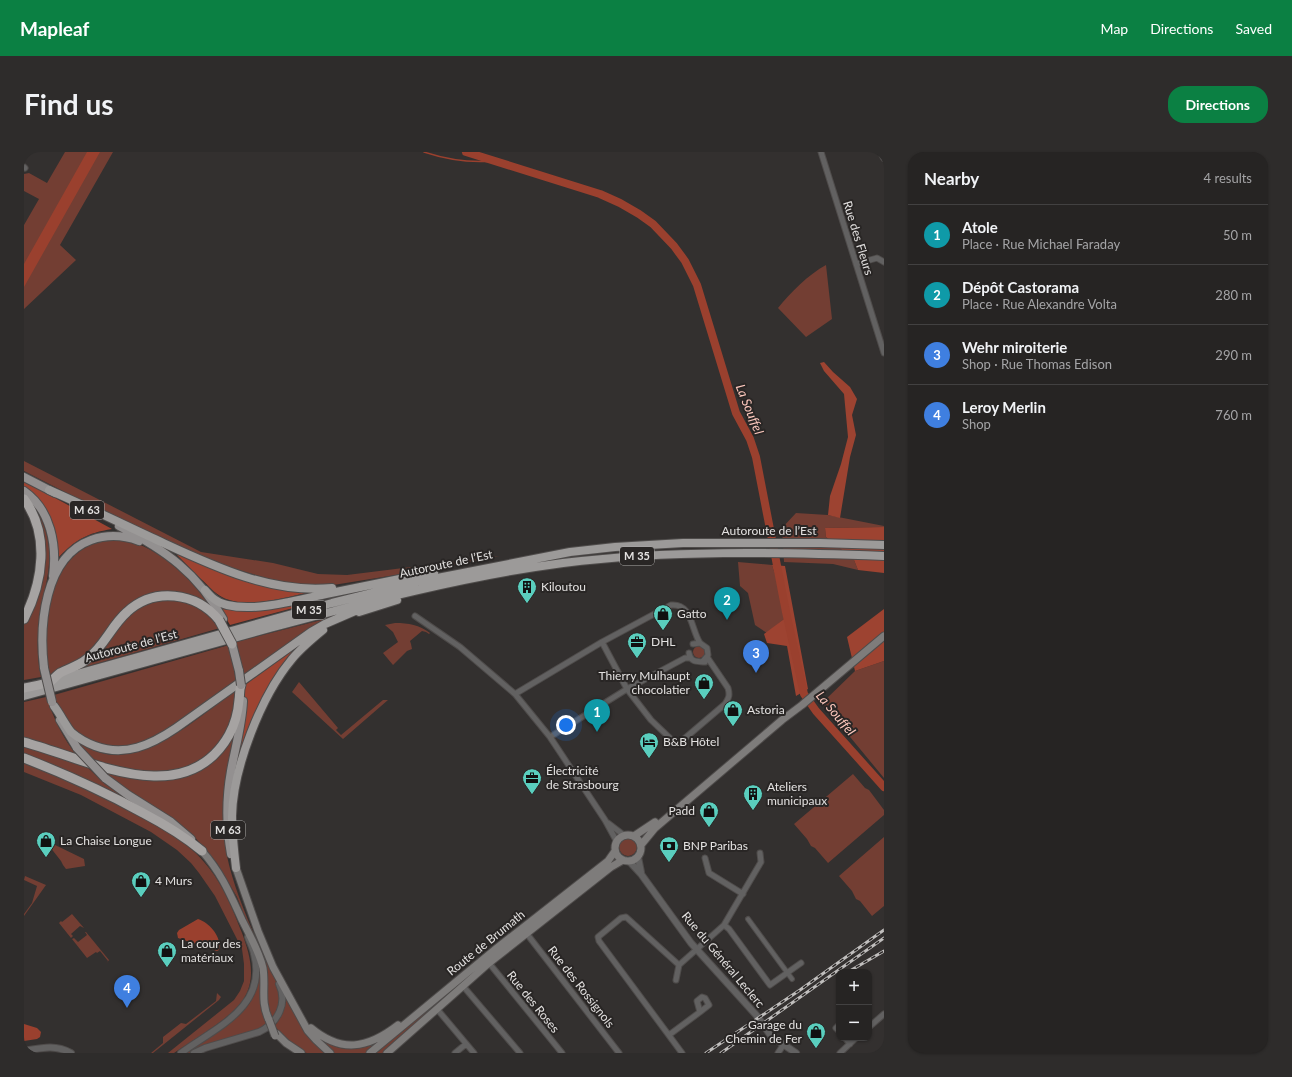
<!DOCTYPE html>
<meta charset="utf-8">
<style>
body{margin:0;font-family:Lato,sans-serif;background:#2e2c2b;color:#f1f3f6}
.controls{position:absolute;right:12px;bottom:12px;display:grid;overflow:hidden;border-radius:8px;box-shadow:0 1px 3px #0004}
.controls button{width:36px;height:36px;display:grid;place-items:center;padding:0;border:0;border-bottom:1px solid #424141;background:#262423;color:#f1f3f6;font:20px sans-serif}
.you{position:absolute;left:542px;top:573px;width:14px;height:14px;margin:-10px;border:3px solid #fff;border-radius:50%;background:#1a73e8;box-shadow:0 0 0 6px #1a73e833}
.badge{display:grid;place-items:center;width:26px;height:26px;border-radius:50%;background:#0b8043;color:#fff;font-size:13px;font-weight:700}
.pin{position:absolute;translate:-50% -33px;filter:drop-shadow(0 1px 2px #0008)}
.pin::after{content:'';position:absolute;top:21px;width:14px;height:12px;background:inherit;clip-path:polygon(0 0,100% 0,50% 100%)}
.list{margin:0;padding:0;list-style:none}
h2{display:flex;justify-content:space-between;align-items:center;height:52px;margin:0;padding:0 16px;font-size:17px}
h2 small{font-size:13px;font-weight:400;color:#a4a4a6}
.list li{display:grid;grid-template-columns:26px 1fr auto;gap:12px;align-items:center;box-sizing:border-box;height:60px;padding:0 16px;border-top:1px solid #424141}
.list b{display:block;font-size:15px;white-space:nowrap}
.list p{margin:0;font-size:13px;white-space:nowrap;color:#a4a4a6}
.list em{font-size:13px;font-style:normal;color:#a4a4a6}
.map{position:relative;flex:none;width:860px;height:901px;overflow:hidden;border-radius:16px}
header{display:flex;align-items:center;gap:24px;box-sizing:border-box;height:56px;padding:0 20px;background:#0b8043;color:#fff}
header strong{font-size:19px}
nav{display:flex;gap:22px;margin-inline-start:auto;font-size:14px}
.intro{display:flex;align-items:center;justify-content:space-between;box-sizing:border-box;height:96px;padding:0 24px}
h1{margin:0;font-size:28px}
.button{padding:10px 18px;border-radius:16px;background:#0b8043;color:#fff;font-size:14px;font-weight:700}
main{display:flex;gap:24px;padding:0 24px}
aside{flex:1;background:#262423;border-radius:16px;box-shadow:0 1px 3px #0004}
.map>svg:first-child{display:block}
.green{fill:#733e33}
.forest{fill:#9d4331}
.water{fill:#9a402e}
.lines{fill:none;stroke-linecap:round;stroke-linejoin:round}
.stream{stroke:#9a402e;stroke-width:1.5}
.river{stroke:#9a402e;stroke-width:8}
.pedestrian-casing{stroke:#4f4c4b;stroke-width:6}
.minor-casing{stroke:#4f4c4b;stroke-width:7}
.tertiary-casing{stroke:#4f4c4b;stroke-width:8}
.secondary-casing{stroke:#4f4c4b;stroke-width:9}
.primary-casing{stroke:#4f4c4b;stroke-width:10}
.trunk-casing{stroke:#4f4c4b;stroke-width:10}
.motorway-casing{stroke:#4f4c4b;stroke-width:11}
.pedestrian{stroke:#626161;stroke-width:4}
.minor{stroke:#626161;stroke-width:5}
.tertiary{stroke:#626161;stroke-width:6}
.secondary{stroke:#7e7c7b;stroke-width:7}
.primary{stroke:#939090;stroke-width:8}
.trunk{stroke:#9c9a99;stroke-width:8}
.motorway{stroke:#a6a3a2;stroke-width:9}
.rail-casing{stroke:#c0bebd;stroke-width:3}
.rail{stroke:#292625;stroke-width:1.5;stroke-dasharray:4.5;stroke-linecap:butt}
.secondary-bridge-casing{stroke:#4f4c4b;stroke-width:9;stroke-linecap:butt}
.primary-bridge-casing{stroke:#4f4c4b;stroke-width:10;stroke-linecap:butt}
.motorway-bridge-casing{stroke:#4f4c4b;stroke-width:11;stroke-linecap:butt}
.secondary-bridge{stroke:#7e7c7b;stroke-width:7}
.primary-bridge{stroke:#939090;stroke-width:8}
.motorway-bridge{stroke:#a6a3a2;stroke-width:9}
.labels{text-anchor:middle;stroke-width:4;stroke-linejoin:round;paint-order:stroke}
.shield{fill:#292625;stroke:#aba9a8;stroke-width:1}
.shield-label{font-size:11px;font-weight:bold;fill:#e3e1e0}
.street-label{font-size:12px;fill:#e3e1e0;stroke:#292625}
.poi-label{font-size:12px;fill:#e3e1e0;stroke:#292625;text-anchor:start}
.water-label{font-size:13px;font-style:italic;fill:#fdc8bd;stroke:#292625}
</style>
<header>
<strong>Mapleaf</strong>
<nav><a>Map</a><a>Directions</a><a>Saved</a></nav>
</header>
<div class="intro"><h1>Find us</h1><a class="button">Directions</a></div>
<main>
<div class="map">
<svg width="860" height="901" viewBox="0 0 860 901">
<rect width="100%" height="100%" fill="#33302f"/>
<!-- green -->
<path class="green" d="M41,0H89L36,93L52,108L0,157V73L15,47L0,39V22L5,21L23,31Z
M802,113L808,167L782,185L754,156C766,141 785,122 802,113Z
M0,309L177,400L249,411L294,422L323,423L476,404L384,421L303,434H288L252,429L198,413L171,402L72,356L0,319Z
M11,358C15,362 18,368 20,374C33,407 19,437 15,470C13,488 13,507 17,525L0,528V472L7,457L15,433Z
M772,361L804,363L860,374V375L801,376L802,385L830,408L834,418L809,412L760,410L758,376Z
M80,388C90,387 101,388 111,391C137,399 170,429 184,452L125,444C96,473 65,511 25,523C23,510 19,496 20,483C21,476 23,469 24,462C30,427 43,398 80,388Z
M714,410L748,413L754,431L760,467L743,481L731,473L724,441L716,434Z
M150,446L182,458L196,476L61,515L60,513L100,467L124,449Z
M309,465L220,524L212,490Z
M371,471C385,471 395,473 406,481L405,482L402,480L398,479L386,489L387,492L388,497L383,499L369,513L359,501L374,490L369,480L361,473Z
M205,493L209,511L212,530C194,542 177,555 160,567C147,576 130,589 115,593C93,599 60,592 45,573C38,565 33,553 30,543Z
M669 500a6 6 0 1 1 12 0a6 6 0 1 1-12 0Z
M860,509V626L798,551L831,519Z
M275,530L314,576L312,578L317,583L359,548H364L319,587L268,540Z
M212,538L211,557L204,577L188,601L162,618L129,624L70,610L53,590C61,594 69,599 78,601C124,613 177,563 212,538Z
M22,545C30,566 39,587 54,605L0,587V550Z
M210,580L211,581C205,623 195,662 203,704C210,738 228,778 242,809C248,822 259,838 256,852C255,857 251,863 249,869L243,856L240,813L213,745L193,711L169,683L99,635L78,618L99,625L135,628L189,608L201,597Z
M0,595L61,613L81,632L139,669L0,603Z
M0,609C34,624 67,639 99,655C130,671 164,688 185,716C200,735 209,758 218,781C226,803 233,826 219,848C207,866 169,888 150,901H144L210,848L216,839L220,829V812L218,797L191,744L175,721L167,711L153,698L127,680L57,643L0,620Z
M829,622L841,636L845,638L860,658V663L804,711L791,696L787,694L783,687L770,672Z
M860,685V754L848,764L836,749L832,747L828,739L815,724Z
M595 695a9 9 0 1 1 18 0a9 9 0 1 1-18 0Z
M29,692L60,707L61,714L42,717L39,713L37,709L26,695Z
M1,724L22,733L0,764V762L8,751L13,734L0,728Z
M48,762L60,776L56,774L47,782L49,784L47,786L35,771L37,769L38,770Z
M61,780H62L85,808L82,812L84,809L76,799L73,801L72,800L63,806L48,787L50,786L54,790L63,783Z
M467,803L457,815L360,901H350Z
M237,820V855L243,874C240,876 236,878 233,879C226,880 224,878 217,883L171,898L166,901H162C182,887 217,869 228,847C233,839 234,830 236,821Z
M193,841L197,845L195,848L129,901H127L139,891V885L157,871L162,872L192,849Z
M264,846L303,901C297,901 290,901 283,901C272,899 257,883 251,874L258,862L262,847Z
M292,884C313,899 330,901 354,890L355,891L342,901H310Z"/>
<!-- forest -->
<path class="forest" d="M800,210L809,220L826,235L833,247L828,263L832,283L826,305L816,366L804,363L806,344L817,312L824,285L820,242L800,219L796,211Z
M0,329L88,377C63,381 51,388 34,406C32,376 24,354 0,334Z
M860,375V421L834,418L830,408L802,385L801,376Z
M153,401L287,440C262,445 222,458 198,445C190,441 184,433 177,427C169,419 161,411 153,403Z
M748,413L761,414L784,537L772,544L763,494L743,491L740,482L760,467L754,431Z
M271,451L273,455L206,473L196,456Z
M860,457V509L831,519L823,485Z
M279,491L245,535L208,635L221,557V533Z"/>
<!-- water -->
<path class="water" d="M63,0H76L0,135V112Z
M174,767C186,771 198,785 195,798L193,799L154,786L153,781L155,778Z
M0,872L13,876L17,880L16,885L13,887L0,889Z"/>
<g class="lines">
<!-- stream -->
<path class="stream" d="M400,0C424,8 444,11 469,9"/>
<!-- river -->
<path class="river" d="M442,0L576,42L596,51L615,62L629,72L650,94L661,109L673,133L712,261L726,287L732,305L762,460L780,542L792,559L860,635"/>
<defs>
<path id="pedestrian" d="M724,767L768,827"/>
<path id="minor" d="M797,0L860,201
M0,15L1,16
M832,112L853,106L860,110
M391,464L436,495L491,542L526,585L581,668L593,690
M578,490L603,537L627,568L649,589L655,590L660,587L701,552C705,546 706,543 704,536L683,505
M669,492L676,491L683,496L684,503L679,509
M665,501C667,511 673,509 681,510
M491,542L578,490L647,453C668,451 667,477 676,491
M526,585L603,537L661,506H666
M584,671L601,684
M681,706L685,721L719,742
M700,773L705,777L746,833L777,811
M503,782L595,901
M465,811L538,901
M652,828L655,813
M439,834L496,901
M413,857L450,901
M815,873L812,876L815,879
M845,875L860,862
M645,883L676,860L673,849L678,845L681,846L685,853L676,860
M821,886L826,892
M431,901L442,892
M658,901L575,789L574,785L597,766L602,765L655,813L700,773L737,710L736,701
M754,901L760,892
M816,901L832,886"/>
<path id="tertiary" d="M857,0L860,6
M614,705L617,720
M605,709L617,722L667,791L733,864L747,884L772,901
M0,899C17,896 31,892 47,901
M157,901C191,876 244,855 230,802C229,796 226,791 224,785
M170,901L181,896L235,880C254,871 264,851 255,832"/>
<path id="secondary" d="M591 696a13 13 0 1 1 26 0a13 13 0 1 1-26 0Z
M610,684L631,670
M617,693L631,676L758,568L778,553L860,484
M178,699C198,722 206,742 218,768C226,784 235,799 239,816C242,835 236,849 245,868
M212,716L234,779L249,815L284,879L292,888L306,901
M287,876C317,901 343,897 374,873
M253,882L262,891L277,901
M346,901L473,796L584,709L591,699
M363,901L465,811L587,715L599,708"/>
<path id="primary" d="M0,325L31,341
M0,339C27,358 33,393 29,424
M95,374C141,398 174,421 199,467
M208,492L215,519
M20,516C15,474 20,405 67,388C84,382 99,383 115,389
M36,568L53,596
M81,626L104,643L147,670L167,687
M207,702C202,674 202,647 207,619C211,596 218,573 219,549"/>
<path id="trunk" d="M25,338C62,354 98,372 135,389C189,414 247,442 308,436
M181,438C187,445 193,451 203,453C233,460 272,448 302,442C338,435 374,427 410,420
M335,460L373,448
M28,529L308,451L393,430L546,400L591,395L659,391H796L860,393
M0,544C82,521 164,499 246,476C343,450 440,424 539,411C646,398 753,400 860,404
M30,554C36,562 41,572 47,580C54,586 63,591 71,594C101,605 127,593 152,576L287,480L301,472L338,456
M212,716C210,699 208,682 208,664C209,616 237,544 268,507C277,496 288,487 299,478"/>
<path id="motorway" d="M0,347C26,382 19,430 0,467
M0,536C9,534 19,533 27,529C30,527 33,523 36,521C45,516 55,514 63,507C80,495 87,474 103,460C130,435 172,440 195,468
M0,590C63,607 161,661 205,583C211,572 214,561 215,548C216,543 215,538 217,533
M0,606C41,622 81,640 119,661C140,672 160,684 178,699"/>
</defs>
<!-- pedestrian casing -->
<use href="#pedestrian" class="pedestrian-casing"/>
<!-- minor casing -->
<use href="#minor" class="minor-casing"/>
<!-- tertiary casing -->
<use href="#tertiary" class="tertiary-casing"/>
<!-- secondary casing -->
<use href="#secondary" class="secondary-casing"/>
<!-- primary casing -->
<use href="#primary" class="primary-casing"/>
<!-- trunk casing -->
<use href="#trunk" class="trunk-casing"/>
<!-- motorway casing -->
<use href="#motorway" class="motorway-casing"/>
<!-- pedestrian -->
<use href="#pedestrian" class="pedestrian"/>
<!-- minor -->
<use href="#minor" class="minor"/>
<!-- tertiary -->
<use href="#tertiary" class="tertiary"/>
<!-- secondary -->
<use href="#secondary" class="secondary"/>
<!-- primary -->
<use href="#primary" class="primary"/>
<!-- trunk -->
<use href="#trunk" class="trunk"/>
<!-- motorway -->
<use href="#motorway" class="motorway"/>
<defs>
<path id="rail" d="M824,820L860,799
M682,901L776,838L860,778
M697,901L860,786"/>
</defs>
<!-- rail casing -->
<use href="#rail" class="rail-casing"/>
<!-- rail -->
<use href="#rail" class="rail"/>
<defs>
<path id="secondary-bridge" d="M245,868L251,884"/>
<path id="primary-bridge" d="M20,516L28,550
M215,519L217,533
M53,596L81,626"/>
<path id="motorway-bridge" d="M195,468L208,492"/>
</defs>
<!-- secondary-bridge casing -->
<use href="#secondary-bridge" class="secondary-bridge-casing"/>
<!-- primary-bridge casing -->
<use href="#primary-bridge" class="primary-bridge-casing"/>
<!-- motorway-bridge casing -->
<use href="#motorway-bridge" class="motorway-bridge-casing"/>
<!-- secondary-bridge -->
<use href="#secondary-bridge" class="secondary-bridge"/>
<!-- primary-bridge -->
<use href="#primary-bridge" class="primary-bridge"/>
<!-- motorway-bridge -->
<use href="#motorway-bridge" class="motorway-bridge"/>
</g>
<!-- icons -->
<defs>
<symbol id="building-pin" viewBox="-11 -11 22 30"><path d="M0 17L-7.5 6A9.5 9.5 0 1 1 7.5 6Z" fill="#5acebe" stroke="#292625"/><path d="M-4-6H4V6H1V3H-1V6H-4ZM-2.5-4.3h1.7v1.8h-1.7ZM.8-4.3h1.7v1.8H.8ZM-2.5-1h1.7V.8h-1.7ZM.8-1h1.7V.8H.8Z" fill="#111"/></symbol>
<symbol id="shop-pin" viewBox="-11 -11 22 30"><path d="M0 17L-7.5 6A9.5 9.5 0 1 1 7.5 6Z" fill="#5acebe" stroke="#292625"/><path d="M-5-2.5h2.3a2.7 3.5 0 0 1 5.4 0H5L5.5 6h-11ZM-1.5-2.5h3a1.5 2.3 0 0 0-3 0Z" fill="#111"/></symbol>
<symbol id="office-pin" viewBox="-11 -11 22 30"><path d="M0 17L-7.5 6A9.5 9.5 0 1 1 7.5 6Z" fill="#5acebe" stroke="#292625"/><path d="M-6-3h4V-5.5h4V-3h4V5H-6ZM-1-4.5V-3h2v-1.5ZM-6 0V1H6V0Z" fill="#111"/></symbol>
<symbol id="hotel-pin" viewBox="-11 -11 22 30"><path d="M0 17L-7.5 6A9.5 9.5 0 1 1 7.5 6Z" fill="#5acebe" stroke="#292625"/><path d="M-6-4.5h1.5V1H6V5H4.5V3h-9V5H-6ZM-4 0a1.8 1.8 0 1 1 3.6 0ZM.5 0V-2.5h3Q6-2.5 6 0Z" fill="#111"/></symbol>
<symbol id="bank-pin" viewBox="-11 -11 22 30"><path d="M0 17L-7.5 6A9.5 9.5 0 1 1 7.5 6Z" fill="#5acebe" stroke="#292625"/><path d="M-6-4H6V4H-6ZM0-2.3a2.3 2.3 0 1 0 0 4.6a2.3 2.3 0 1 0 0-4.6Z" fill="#111"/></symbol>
</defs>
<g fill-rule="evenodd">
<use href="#building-pin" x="492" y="424" width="22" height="30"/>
<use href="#shop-pin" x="628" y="451" width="22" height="30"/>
<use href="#office-pin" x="602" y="479" width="22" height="30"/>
<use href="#shop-pin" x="669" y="520" width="22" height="30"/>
<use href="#shop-pin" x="698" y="547" width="22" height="30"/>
<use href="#hotel-pin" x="614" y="579" width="22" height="30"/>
<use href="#office-pin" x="497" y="615" width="22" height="30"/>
<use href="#building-pin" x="718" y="631" width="22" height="30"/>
<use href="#shop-pin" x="674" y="648" width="22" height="30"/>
<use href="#shop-pin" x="11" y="678" width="22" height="30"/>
<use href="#bank-pin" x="634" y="683" width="22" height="30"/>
<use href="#shop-pin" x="106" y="718" width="22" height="30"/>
<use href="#shop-pin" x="132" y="788" width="22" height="30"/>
<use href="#shop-pin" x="781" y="869" width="22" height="30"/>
</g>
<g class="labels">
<!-- shield labels -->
<g class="shield">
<rect x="46" y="349" width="34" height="18" rx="3"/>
<rect x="596" y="395" width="34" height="18" rx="3"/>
<rect x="268" y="449" width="34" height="18" rx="3"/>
<rect x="187" y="669" width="34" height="18" rx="3"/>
</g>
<g class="shield-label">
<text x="63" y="362">M 63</text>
<text x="613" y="408">M 35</text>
<text x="285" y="462">M 35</text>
<text x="204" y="682">M 63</text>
</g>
<!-- street labels -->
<g class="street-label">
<text transform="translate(834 86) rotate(73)" y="4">Rue des Fleurs</text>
<text x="745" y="383">Autoroute de l’Est</text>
<text transform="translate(422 412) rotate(-12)" y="4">Autoroute de l’Est</text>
<text transform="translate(107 494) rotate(-15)" y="4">Autoroute de l’Est</text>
<text transform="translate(462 791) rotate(-39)" y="4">Route de Brumath</text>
<text transform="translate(699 808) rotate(50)" y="4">Rue du Général Leclerc</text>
<text transform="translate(557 835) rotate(52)" y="4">Rue des Rossignols</text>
<text transform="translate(509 850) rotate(51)" y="4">Rue des Roses</text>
</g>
<!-- poi labels -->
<g class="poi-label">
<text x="517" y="439">Kiloutou</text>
<text x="653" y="466">Gatto</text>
<text x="627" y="494">DHL</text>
<text x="666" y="528" text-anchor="end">Thierry Mulhaupt<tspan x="666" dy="14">chocolatier</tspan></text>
<text x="723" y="562">Astoria</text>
<text x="639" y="594">B&amp;B Hôtel</text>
<text x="522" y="623">Électricité<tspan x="522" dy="14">de Strasbourg</tspan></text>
<text x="743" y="639">Ateliers<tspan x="743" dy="14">municipaux</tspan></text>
<text x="671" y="663" text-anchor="end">Padd</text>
<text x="36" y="693">La Chaise Longue</text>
<text x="659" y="698">BNP Paribas</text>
<text x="131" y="733">4 Murs</text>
<text x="157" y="796">La cour des<tspan x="157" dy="14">matériaux</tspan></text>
<text x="778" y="877" text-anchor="end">Garage du<tspan x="778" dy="14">Chemin de Fer</tspan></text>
</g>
<!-- water labels -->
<g class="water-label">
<text transform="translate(726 257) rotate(68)" y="5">La Souffel</text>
<text transform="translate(812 561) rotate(50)" y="5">La Souffel</text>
</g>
</g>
</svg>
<div class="controls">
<button>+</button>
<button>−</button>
</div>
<div class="you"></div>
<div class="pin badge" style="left:573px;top:580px;background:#0f9aa8">1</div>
<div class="pin badge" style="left:703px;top:468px;background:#0f9aa8">2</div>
<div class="pin badge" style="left:732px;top:521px;background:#3f7fe0">3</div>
<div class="pin badge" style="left:103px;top:856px;background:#3f7fe0">4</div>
</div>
<aside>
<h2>Nearby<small>4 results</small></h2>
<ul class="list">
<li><span class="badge" style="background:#0f9aa8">1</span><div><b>Atole</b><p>Place · Rue Michael Faraday</p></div><em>50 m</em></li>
<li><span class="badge" style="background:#0f9aa8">2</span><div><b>Dépôt Castorama</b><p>Place · Rue Alexandre Volta</p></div><em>280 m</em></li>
<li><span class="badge" style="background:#3f7fe0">3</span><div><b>Wehr miroiterie</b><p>Shop · Rue Thomas Edison</p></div><em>290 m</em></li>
<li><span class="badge" style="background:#3f7fe0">4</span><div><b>Leroy Merlin</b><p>Shop</p></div><em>760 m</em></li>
</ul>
</aside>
</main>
